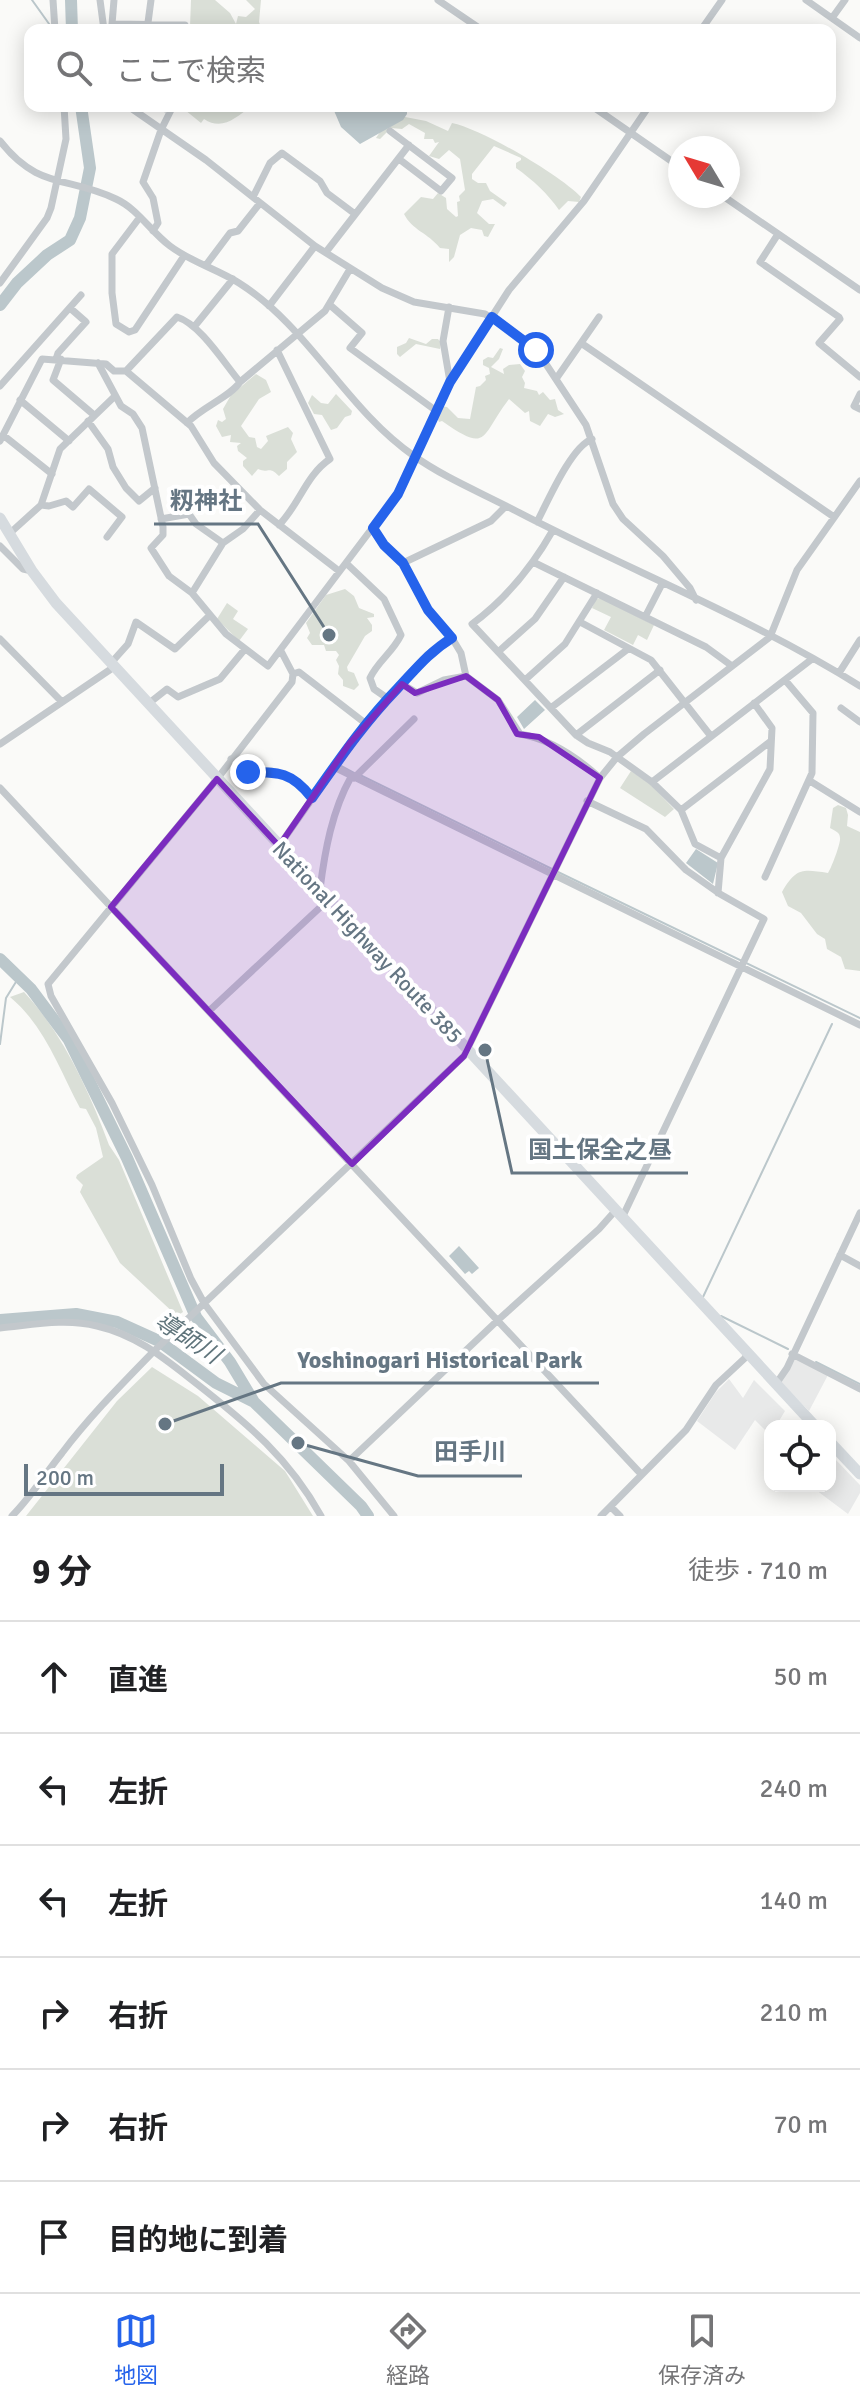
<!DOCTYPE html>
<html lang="ja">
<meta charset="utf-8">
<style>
body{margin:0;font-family:Signika,"Noto Sans JP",sans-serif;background:#f2f2f2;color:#202124}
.controls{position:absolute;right:24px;bottom:24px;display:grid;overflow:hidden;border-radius:16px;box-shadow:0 4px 20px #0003}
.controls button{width:72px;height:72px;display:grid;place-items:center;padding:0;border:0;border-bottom:2px solid #e0e0e0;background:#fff;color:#202124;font:40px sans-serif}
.compass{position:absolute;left:668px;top:136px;width:72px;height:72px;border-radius:50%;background:#fff;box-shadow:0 4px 20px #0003;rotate:308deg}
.scale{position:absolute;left:24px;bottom:20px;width:200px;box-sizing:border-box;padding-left:8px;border:4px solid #657683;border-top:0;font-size:22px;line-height:28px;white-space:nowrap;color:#657683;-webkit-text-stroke:6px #fff;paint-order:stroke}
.stop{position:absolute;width:24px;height:24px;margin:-18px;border:6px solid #2563eb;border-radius:50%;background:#fff}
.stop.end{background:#2563eb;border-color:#fff;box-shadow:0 2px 8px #0008}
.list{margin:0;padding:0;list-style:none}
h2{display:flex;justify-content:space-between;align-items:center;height:104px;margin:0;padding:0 32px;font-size:34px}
h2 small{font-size:26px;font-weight:400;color:#757577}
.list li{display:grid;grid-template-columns:52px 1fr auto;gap:24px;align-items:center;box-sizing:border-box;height:112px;padding:0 32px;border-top:2px solid #e0e0e0}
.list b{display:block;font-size:30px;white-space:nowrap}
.list em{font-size:26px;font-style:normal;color:#757577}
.icon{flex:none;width:44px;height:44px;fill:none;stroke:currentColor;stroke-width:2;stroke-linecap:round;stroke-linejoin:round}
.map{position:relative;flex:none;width:860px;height:1516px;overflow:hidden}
.search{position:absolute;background:#fff;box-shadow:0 4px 20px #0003;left:24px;right:24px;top:24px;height:88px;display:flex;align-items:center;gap:20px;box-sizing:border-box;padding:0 28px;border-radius:16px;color:#757577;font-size:30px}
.sheet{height:776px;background:#fff}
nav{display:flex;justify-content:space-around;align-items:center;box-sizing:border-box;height:112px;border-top:2px solid #e0e0e0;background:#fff;font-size:22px;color:#757577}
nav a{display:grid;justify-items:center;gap:4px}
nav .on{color:#2563eb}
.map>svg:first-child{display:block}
.built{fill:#e8e9e9}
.green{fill:#dadfd7}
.water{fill:#bbc7cb}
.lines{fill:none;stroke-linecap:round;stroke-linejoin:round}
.stream{stroke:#bbc7cb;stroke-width:2}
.river{stroke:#bbc7cb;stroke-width:12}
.minor{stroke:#c3c8cc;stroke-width:7}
.highway{stroke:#d6dbdf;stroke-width:11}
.route{stroke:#2563eb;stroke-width:10}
.marked{fill:#7b2cbf;fill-opacity:0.2;stroke:#7b2cbf;stroke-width:6;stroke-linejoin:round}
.labels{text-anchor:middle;stroke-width:8;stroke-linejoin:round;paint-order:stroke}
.street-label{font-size:22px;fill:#657683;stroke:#fff}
.water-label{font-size:24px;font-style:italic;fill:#60757c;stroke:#fff}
.leader{fill:none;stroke:#657683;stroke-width:3}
.callout-dot{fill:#657683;stroke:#fff;stroke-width:3}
.callout-label{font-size:24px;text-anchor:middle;font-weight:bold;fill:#657683;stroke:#fff;stroke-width:8;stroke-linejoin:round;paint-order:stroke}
</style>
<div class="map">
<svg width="860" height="1516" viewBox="0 0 860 1516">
<rect width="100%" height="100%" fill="#fafaf8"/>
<!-- built -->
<path class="built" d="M796,1358L828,1375L809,1411L781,1382Z
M729,1379L743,1398L754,1380L785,1411L776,1426H770V1435L755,1420L735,1450L697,1421L716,1392Z
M835,1459L860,1485V1493L848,1514L816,1490L819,1486H830V1468Z"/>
<!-- green -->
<path class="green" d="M191,0H215L230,13L236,24L238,16L246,17L255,9L246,0H261L259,22L262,30H193L190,27Z
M180,106H251C236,118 222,131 204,119L201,123L185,110L178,112L177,108Z
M400,116L426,121L448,131L452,123C482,129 560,175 581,197L579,202L568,201L559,210C548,194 533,180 516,168V163L521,160V158L494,146L472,174V179L478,183H486L490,191L507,203L504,207L493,199L482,201L477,213L489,224H495L488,237L484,236L482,230L471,228L460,235L454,257L449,262V249L440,248C428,233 412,230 404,214L421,197L433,199L438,193L446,198L447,209L456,217L458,216L457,202L460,201L459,196L465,190L460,159L449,150L439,159L429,156L439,142L435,143L433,139H424L425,133L409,124L402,129L391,128L380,139L376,138L384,126L390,127Z
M409,338L426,344L432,339H438L441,343L440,349L416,344L400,357L397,354V347L406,343Z
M500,348L503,349L499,359L491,367L504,374L503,369L509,365L520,364L525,371L522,377L525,383L524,388L537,391L539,395L543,392L550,400L555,399L558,410L564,414L555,417L548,414L540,426L530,421L529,411L525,413L509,399C480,437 489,454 442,421L439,422L436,415L441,406L447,407L458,418L470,419L476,387L480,386L486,380L485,376L490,374L489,368L483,365V360L488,357L493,358Z
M256,374L266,380L271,392L259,399L241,426L249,437L255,438L257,447L261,449L268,441L266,436L288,427L293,433L291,439L297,452L287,462V469L279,476C268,465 269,474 258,469L252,476L243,466V461L247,458L238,451L237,446L241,443L230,442L231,435L222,437L216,426L218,420L222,422L226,419L223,409L231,395Z
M336,394L352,411L351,415L345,417L337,428L331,430L322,415L314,414L308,403L312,395L321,403L328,404Z
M345,589L354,596L359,608L374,614V617L367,618L372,625V631L365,636L347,667L348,671L354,673L359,685L354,690L343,686V680L338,674L339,666L336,660L339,655L336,651H326L324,645H312L307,638L310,633L306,623L326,595Z
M600,598L654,625L647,640L638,635L633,645L604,630L611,617L592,608L596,599Z
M227,603L238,611L233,619L248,629L239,641L217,619Z
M631,771L650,784L674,809L665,817L620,788Z
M838,805L846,808L848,815L847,826L860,832V971L845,969L841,957L827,949L825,939L817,934L801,913L788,906L782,892C796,868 802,869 828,873C831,869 841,843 840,838C840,832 835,831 830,828L833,808Z
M24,992C64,1035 89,1091 109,1145L119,1160L183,1312L177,1316L120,1263L80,1192L83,1185L76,1178L77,1175L103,1157L96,1128L86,1109L80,1108C59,1069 45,1026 10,997Z
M152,1367L198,1396L285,1471L313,1516H26L117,1401Z"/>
<!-- water -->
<path class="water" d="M332,106H407V114L403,120L360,144L341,127Z
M535,700L545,710L524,729L517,717Z
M696,849L718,863L713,884L686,863Z
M459,1246L479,1268L472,1274L469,1271L465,1274L449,1256Z"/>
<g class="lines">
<!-- stream -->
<path class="stream" d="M32,0L52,28
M341,766L354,773
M360,775L552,869
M558,872L860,1018
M0,1044L6,998L19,977
M703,1297L832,1024
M721,1316L788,1349
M816,1362L860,1384"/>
<!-- river -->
<path class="river" d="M71,0L72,30
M0,305L17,283L47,255L70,240L80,218L90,168L81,106
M0,959L31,989L69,1040L127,1158L196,1317L230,1362L254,1402L361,1506L368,1516
M0,1320L76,1314L117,1322L159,1341L216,1383L254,1402"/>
<!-- minor -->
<path class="minor" d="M53,0L55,30
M100,0L104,30
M114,0L112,24L185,25L186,30
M438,0L482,30
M806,0L860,38
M832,18L845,0
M147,30L151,0
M701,30L722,0
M128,106L206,160L315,246L382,288L414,302L485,314L528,342L542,358L586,425L613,504L623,519L663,556L690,588L696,600
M155,106L170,110
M592,106L680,167
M390,131L452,178L441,191L399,159
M0,141C38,190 68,176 116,199C138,209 151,232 170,246C191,262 217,269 239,283C309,327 346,409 414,456C445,478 482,493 516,511C629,570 751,618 860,686
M723,196L860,290
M253,197L270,163L282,153L320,181L327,193L355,214
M140,217L112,254V293L116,324L129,332L135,330L184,256
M153,231L158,223L153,198L143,182L161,130L173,106
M778,234L760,262L839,317L840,319L819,343L860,377
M326,252L409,145
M206,265L230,233L238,231L260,203
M0,283L47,218L51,208L66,139L64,106
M330,305L362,333L350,348L435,410
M269,306L315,246
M449,307L443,341L450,382
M194,327L233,279
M581,343L599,317
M277,350L330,459C306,475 299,505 279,525
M56,359L58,353L86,322L70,308
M61,359L53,380L94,415
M98,363L121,406L133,414L142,428L163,527V535L151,548L169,576L192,593L226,634L268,666L398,494L450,382L509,290L584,201L649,106
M126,371L177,317C200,324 224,363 240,382L325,311L350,269
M556,379L581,343L834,517
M0,386L81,295
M860,394L854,406L860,409
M20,400L69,441
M88,421L108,449L113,467L126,488L139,501L155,488
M187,423C202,407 230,397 240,382
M3,435L52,474
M0,441L42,359L106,364L114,371H126L191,426L214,463L260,510L339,571
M41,505L49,506L66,501L73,507L89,489L122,517L107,537
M161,519L189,514L196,524L223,543
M537,522C548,501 571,447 592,439
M553,530C532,567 506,599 472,624L576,735L588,743L610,752L652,782L681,810L695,844L721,858L770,769L772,728L754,703
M9,534L41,505L60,449L115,396
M0,546L23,569L32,571
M533,562L706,647L732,666
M346,563L384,599L401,635C393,652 378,661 370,678L374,689L387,698
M403,563L491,521L506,506
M192,593L223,543L243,529L260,510
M645,617L662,584
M580,622L651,660L710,735
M452,638L461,653L466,676
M0,639L62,702
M281,651L293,674L292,682L217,779L48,984L51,996L112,1103L152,1185L191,1279L204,1303L264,1384L349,1461L394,1516
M498,652L535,619L564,577
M111,663L128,644L136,622L175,649L210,615
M839,673L860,640
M293,674L299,672L365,723
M525,680L565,644L597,593
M402,684L417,693L444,680L466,676L498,700L520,734C549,739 578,758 600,778
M148,704L167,689L178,697L220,679L245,649
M552,707L628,649
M841,708L860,722
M576,735L660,670
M0,744L114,667
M231,759L248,772L272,771L285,775L295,780L312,798
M334,767L860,1025
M354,778L414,719
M810,781L860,812
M652,782L812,659
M0,788L641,1474
M587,801L646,829L686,870L720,894L764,919L622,1218
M681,810L771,741
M279,846L365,723L427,655L452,638L428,610L403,563L384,545L373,528
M765,877L812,773L813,713L785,680
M320,889C325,850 332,811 351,777
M718,893L721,858
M209,1011L328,900
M840,1255L860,1266
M0,1328C32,1325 65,1318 97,1326C137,1335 165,1359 197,1384C248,1424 289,1458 321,1516
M792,1354L860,1389
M776,1384L787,1368L860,1213
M349,1461L498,1320L599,1229L615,1211
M611,1507L620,1516
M12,1516C31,1497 45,1474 62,1453C90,1416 122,1384 154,1351L464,1056L600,778L617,757L644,734L770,637L797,570L860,481
M601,1516L686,1430L716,1385L745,1358L747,1353"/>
<!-- highway -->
<path class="highway" d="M0,518L32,571L56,603L815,1426
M830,1442L860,1474"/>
</g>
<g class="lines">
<!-- route -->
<path class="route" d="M248,772C279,772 292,772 312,798C339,760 364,723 397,689C415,670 429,652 452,638L428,610L403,563L384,545L373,528L398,494L450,382L492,317L536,350"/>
</g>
<!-- marked area -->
<path class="marked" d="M466,676L498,700L517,734L539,737L600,778L464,1056L352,1164L111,907L217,779L279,846L349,744L402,684L415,693Z"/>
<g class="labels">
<!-- street labels -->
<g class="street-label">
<text transform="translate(368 942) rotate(47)" y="8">National Highway Route 385</text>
</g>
<!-- water labels -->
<g class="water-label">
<text transform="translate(188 1338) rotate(33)" y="8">導師川</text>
</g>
</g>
<!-- callouts -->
<path class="leader" d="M329 635L258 524H154M485 1050L512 1173H688M165 1424L281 1383H599M298 1443L418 1476H522"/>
<g class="callout-dot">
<circle cx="329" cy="635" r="8"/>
<circle cx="485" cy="1050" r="8"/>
<circle cx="165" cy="1424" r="8"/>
<circle cx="298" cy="1443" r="8"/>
</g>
<g class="callout-label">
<text x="206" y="509">籾神社</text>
<text x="600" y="1158">国土保全之昼</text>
<text x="440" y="1368">Yoshinogari Historical Park</text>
<text x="470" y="1460">田手川</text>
</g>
</svg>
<div class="controls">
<button><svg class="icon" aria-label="locate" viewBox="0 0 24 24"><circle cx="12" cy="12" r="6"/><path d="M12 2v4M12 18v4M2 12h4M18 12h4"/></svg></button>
</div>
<svg class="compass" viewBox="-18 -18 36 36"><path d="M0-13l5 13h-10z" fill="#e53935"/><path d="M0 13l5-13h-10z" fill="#757577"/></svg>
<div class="scale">200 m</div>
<div class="stop" style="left:536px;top:350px"></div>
<div class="stop end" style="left:248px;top:772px"></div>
<div class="search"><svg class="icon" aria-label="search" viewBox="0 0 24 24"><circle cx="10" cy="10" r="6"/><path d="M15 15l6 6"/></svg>ここで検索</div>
</div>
<section class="sheet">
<h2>9 分<small>徒歩 · 710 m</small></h2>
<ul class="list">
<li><svg class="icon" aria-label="ahead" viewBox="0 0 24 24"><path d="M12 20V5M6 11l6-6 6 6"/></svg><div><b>直進</b></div><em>50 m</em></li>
<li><svg class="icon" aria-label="left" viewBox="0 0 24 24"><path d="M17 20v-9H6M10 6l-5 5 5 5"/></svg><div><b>左折</b></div><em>240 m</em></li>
<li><svg class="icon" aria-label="left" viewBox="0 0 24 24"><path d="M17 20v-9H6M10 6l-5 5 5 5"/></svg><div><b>左折</b></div><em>140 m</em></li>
<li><svg class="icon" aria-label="right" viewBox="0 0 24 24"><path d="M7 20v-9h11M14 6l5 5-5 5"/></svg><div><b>右折</b></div><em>210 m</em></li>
<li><svg class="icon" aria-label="right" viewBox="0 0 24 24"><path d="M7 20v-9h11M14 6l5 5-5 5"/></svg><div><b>右折</b></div><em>70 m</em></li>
<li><svg class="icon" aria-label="arrive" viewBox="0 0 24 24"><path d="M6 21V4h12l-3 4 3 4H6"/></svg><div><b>目的地に到着</b></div></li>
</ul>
</section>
<nav>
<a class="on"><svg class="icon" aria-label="map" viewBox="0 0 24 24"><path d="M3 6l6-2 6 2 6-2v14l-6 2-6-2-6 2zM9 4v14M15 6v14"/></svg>地図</a>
<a><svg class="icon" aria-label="directions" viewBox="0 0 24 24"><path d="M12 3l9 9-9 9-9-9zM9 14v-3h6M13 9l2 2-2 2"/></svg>経路</a>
<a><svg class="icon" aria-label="saved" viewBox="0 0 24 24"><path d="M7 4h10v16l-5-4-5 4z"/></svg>保存済み</a>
</nav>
